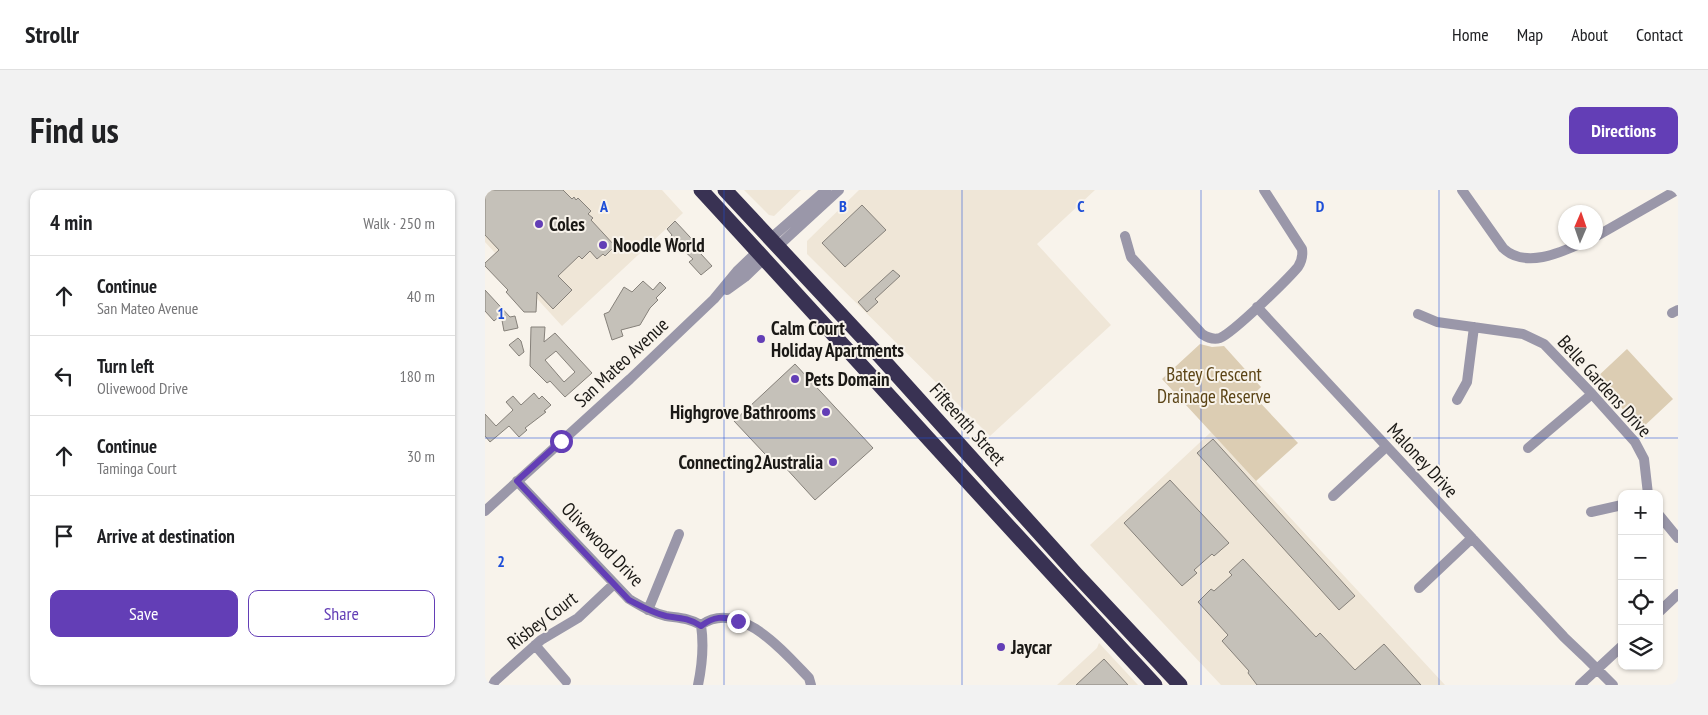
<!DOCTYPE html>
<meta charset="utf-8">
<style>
body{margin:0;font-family:"PT Sans Narrow",sans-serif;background:#f2f2f2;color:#202124}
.controls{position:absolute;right:15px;bottom:15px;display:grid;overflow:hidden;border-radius:10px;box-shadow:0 1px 4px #0004}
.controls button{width:45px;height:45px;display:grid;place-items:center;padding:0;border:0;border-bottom:1px solid #e0e0e0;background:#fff;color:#202124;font:25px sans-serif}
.compass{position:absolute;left:1073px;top:15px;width:45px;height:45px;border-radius:50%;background:#fff;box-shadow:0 1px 4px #0004;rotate:2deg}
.stop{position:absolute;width:15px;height:15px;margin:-11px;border:4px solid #633eb6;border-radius:50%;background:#fff}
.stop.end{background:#633eb6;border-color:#fff;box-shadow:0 1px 5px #0008}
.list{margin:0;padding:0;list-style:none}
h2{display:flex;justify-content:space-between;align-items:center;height:65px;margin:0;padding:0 20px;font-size:21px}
h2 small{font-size:16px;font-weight:400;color:#757577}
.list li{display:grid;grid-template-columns:32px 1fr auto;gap:15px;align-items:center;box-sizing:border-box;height:80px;padding:0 20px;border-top:1px solid #e0e0e0}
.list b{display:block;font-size:19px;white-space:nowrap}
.list p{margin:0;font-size:16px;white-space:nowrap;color:#757577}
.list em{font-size:16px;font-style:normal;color:#757577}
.actions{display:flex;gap:10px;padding:15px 20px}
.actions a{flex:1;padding:11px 0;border:1px solid #633eb6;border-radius:10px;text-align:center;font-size:18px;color:#633eb6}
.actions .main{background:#633eb6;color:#fff}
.icon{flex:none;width:28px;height:28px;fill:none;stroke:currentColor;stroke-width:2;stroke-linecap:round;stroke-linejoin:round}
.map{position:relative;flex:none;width:1193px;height:495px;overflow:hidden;border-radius:10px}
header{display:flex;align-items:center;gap:30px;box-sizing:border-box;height:70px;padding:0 25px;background:#fff;border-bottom:1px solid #e0e0e0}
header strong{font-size:24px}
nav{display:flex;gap:28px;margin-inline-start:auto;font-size:18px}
.intro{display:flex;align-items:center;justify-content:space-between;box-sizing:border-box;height:120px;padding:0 30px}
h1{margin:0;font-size:35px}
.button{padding:12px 22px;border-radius:10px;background:#633eb6;color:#fff;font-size:18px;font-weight:700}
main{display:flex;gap:30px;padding:0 30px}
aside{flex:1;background:#fff;border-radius:10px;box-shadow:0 1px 4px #0004}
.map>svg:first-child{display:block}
.built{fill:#efe6d7}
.green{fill:#dccdb3}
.building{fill:#c5c1b9;stroke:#86817a;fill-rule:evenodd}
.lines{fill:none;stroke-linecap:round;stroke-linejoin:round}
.minor{stroke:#9a97a9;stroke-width:10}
.highway{stroke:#393253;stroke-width:15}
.route{stroke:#633eb6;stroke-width:6}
.grid{fill:none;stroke:#1d4ed8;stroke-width:1;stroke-opacity:0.55}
.poi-dot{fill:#633eb6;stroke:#f8f3eb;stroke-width:2}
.labels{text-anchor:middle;stroke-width:4;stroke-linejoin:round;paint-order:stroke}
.poi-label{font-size:19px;font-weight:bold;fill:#1b1916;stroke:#f8f3eb;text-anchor:start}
.street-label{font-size:19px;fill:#1b1916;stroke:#f8f3eb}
.park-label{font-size:19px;fill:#5b4416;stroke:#f8f3eb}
.grid-label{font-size:16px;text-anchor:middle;font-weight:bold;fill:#1d4ed8;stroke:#f8f3eb;stroke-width:4;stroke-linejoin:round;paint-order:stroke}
</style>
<header>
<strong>Strollr</strong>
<nav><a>Home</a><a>Map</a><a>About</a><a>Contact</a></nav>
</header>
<div class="intro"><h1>Find us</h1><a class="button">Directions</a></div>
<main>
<aside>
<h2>4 min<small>Walk · 250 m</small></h2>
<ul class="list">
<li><svg class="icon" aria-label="ahead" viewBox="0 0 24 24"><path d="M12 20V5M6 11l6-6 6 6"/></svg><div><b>Continue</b><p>San Mateo Avenue</p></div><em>40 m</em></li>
<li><svg class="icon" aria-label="left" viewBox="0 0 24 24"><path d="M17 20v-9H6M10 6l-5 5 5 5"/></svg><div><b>Turn left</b><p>Olivewood Drive</p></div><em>180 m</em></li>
<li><svg class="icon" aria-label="ahead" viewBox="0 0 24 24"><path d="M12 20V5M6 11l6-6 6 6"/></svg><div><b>Continue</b><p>Taminga Court</p></div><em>30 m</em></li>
<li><svg class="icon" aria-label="arrive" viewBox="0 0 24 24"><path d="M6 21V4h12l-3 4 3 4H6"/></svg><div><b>Arrive at destination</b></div></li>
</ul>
<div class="actions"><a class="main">Save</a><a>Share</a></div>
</aside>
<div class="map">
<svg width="1193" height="495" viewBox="0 0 1193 495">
<rect width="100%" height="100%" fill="#f8f3eb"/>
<!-- built -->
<path class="built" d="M0,0H177L198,23L77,136L0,52Z
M259,0H316L289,26L284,25Z
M374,0H610L552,54L626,135L505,246L322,64V51Z
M726,242L960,495H736L605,355Z
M614,453L653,495H572L612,458Z"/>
<!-- green -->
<path class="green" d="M715,154L727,157L739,156L776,197L768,205L813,253L771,291L677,189Z
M1142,159L1188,209L1156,239L1110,189Z"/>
<!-- building -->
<path class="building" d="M0,0H78L87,9L89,7L91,10L93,8L106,21L103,24L108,28L106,30L130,56L120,66L118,64L112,69L105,61L97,69L94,66L73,86L87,100L68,119L52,102L51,122H39L21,102L23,100L0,76V73L14,60L0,45Z
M377,15L401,40L360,77L337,53Z
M190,31L219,62L216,64L227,76L216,85L204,72L208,69L185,48L187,45L182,39Z
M408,80L415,86L390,109L393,112L382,122L373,112Z
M158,91L168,100L175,92L181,98L171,108L173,110L165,118L155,135L136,140L138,146L127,150L119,124L124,122L139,97L147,102Z
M0,100L25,127L30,126L33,138L19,141L16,125L9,131L0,121Z
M46,137H60L59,152L70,143L107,183L80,207L65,191L62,193L45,176ZM71,161L90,182L79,192L60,170Z
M33,148L36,151L39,162L34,166L24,155Z
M310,174L388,258L330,310L299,276L295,280L249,231Z
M49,203L54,209L57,206L66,215L59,221L61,222L40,238L42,240L34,247L24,236L5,252L0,246V224L11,236L28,220L21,212L28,206L36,215Z
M728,249L870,406L854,420L712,263Z
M685,290L744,353L729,366L727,364L709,380L712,383L697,396L639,333Z
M758,369L831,447L835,443L870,480L899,454L936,495H772L763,483L764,481L737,451L743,445L713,412L726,399L729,401L747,385L744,382Z
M619,469L643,495H591Z"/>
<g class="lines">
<!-- minor -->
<path class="minor" d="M977,0L1018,58C1040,79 1075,63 1099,52
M640,46L646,67L717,144C723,148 728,150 735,148C749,142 802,90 813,77C817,71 818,66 817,59L779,0
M1110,47L1192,0
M286,48L341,0
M293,56L354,0
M242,100L260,87L280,68
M772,117L1079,447L1099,466L1128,495
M1187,123L1193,120
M933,124L952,132L1038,144L1059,154L1107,204L1150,252L1159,269L1163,304
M972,210L982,192L989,137
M1043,258L1107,204
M32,291L144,409C156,416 167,423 181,426C194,428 204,428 216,435C219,455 217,476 213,495
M848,306L901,257
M0,321L145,189L229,109L253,80L273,61
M1106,322L1137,315
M1174,325L1193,348
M934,398L987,348
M163,420L194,344
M1174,422L1193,404
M216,435C254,408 300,463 324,488L326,495
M50,455L81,491
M8,495L10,491L56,450L93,428L129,394
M1095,495L1137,456"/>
<!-- highway -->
<path class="highway" d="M216,0C368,165 517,331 670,495
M240,0L391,162L591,384L695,495"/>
</g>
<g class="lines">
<!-- route -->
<path class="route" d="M76,251L32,291L144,410C156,416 168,423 181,426C194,428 204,428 216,436C229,426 238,426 253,431"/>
</g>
<!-- grid -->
<path class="grid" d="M239,0V495M477,0V495M716,0V495M954,0V495M0,248H1193"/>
<!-- markers -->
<g class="poi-dot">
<circle cx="54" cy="34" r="5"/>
<circle cx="118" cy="55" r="5"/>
<circle cx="276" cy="149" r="5"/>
<circle cx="310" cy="189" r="5"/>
<circle cx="341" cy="222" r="5"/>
<circle cx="348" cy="272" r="5"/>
<circle cx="516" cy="457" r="5"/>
</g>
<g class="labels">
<!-- poi labels -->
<g class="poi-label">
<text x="64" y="41">Coles</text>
<text x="128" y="62">Noodle World</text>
<text x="286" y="145">Calm Court<tspan x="286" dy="22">Holiday Apartments</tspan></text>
<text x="320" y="196">Pets Domain</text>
<text x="331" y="229" text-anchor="end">Highgrove Bathrooms</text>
<text x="338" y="279" text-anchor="end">Connecting2Australia</text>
<text x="526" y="464">Jaycar</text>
</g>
<!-- street labels -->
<g class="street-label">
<text transform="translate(136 172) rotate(-43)" y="7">San Mateo Avenue</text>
<text transform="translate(1120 196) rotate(48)" y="7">Belle Gardens Drive</text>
<text transform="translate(483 234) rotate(48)" y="7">Fifteenth Street</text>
<text transform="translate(938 270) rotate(47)" y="7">Maloney Drive</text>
<text transform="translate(118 354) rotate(46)" y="7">Olivewood Drive</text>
<text transform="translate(57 430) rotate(-37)" y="7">Risbey Court</text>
</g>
<!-- park labels -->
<g class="park-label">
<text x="729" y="191">Batey Crescent<tspan x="729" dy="22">Drainage Reserve</tspan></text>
</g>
</g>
<g class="grid-label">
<text x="119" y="22">A</text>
<text x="358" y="22">B</text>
<text x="596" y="22">C</text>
<text x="835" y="22">D</text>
<text x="16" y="129">1</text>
<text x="16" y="377">2</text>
</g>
</svg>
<div class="controls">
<button>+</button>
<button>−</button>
<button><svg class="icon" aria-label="locate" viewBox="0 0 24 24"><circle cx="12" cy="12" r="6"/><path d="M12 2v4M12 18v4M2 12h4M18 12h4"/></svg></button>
<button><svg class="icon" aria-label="layers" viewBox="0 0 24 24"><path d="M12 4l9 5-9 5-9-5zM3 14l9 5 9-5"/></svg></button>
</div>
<svg class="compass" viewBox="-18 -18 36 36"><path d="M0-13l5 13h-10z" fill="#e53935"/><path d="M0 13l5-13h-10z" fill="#757577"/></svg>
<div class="stop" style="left:76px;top:251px"></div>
<div class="stop end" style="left:253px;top:431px"></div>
</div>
</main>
